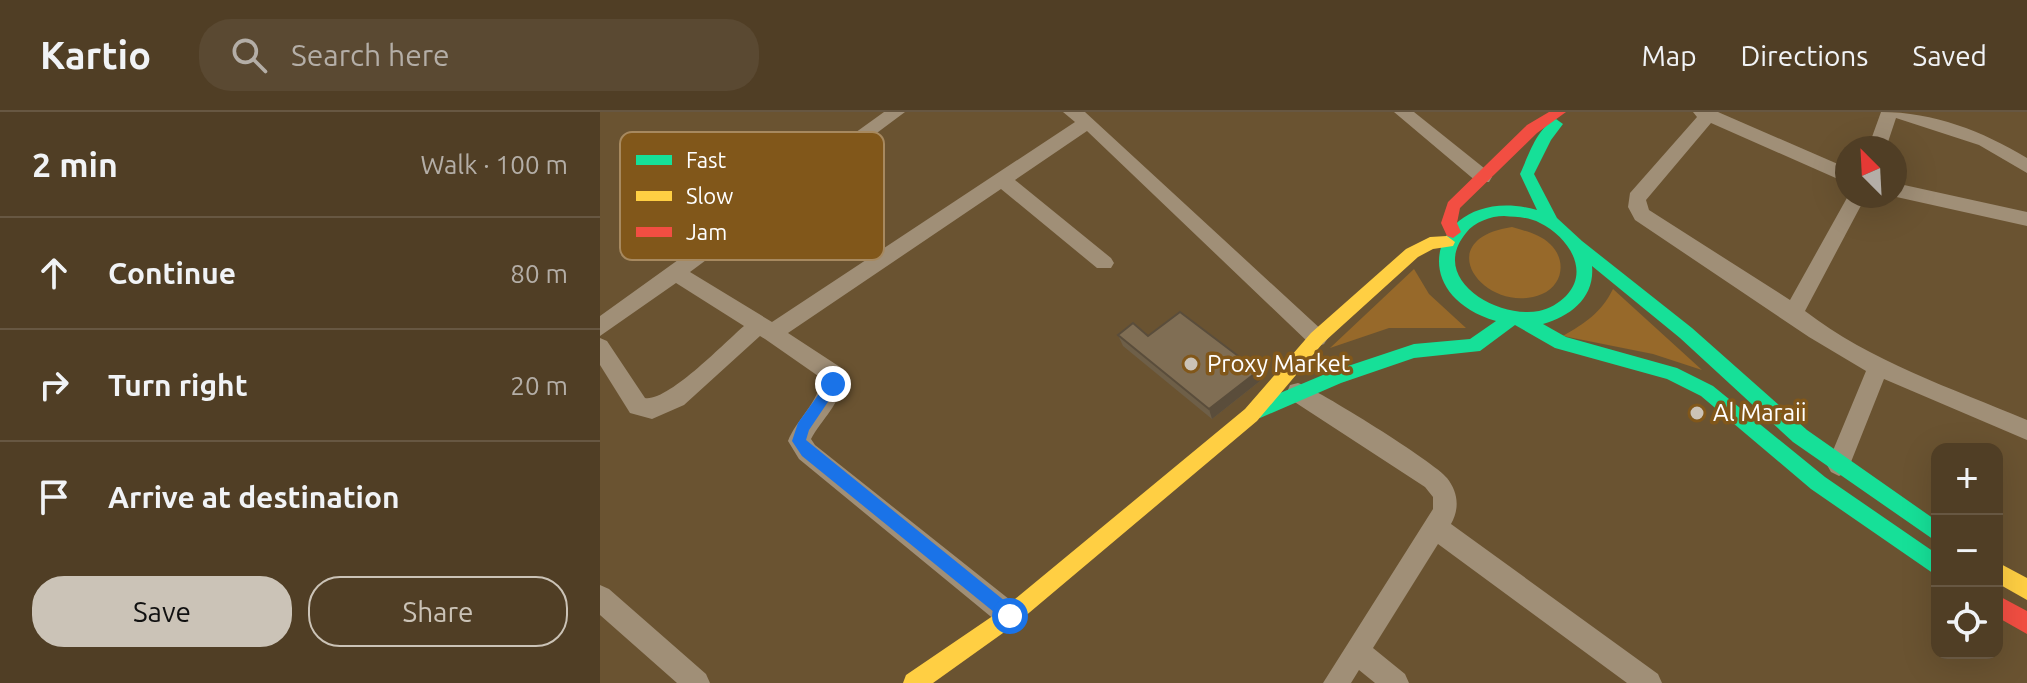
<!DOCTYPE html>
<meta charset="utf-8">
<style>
body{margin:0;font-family:Ubuntu,sans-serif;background:#5a4932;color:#f1f3f6}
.controls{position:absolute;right:24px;bottom:24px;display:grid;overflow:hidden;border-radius:16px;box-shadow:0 8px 32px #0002}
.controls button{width:72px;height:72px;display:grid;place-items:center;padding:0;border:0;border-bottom:2px solid #675742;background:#503e25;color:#f1f3f6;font:40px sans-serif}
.compass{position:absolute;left:1235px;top:24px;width:72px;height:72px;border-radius:50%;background:#503e25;box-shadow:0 8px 32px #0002;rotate:336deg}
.stop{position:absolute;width:24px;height:24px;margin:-18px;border:6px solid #1a73e8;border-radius:50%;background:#fff}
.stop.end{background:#1a73e8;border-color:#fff;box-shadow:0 2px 8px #0008}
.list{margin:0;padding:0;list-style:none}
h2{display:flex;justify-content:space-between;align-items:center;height:104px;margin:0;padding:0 32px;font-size:34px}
h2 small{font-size:26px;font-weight:400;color:#b4aea7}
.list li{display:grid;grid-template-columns:52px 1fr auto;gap:24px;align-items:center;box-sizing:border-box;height:112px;padding:0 32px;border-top:2px solid #675742}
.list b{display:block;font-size:30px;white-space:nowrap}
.list em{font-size:26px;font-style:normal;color:#b4aea7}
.actions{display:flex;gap:16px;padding:24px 32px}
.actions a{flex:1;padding:18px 0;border:2px solid #cbc3b7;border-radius:32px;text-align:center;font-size:28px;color:#cbc3b7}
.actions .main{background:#cbc3b7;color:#111}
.icon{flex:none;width:44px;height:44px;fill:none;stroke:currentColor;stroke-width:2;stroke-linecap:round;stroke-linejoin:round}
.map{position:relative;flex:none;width:1427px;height:571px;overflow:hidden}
header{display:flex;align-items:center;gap:48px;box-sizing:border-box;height:112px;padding:0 40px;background:#503e25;border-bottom:2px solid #675742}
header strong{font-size:38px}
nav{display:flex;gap:44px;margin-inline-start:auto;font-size:28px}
.search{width:560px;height:72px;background:#5a4932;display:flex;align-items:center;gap:20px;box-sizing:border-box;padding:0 28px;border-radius:32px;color:#b4aea7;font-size:30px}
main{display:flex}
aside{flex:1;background:#503e25}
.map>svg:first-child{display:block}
.green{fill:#97692a}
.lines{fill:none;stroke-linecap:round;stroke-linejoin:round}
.street{fill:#a08f77;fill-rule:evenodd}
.fast{fill:#16e098;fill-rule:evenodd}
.slow{fill:#ffcf43;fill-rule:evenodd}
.jam{fill:#f24e42;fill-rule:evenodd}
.wall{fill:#6e5f48}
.shaded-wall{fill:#5a4d3b}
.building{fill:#806e54;stroke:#5a4d3b;stroke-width:2}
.route{fill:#1a73e8}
.poi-dot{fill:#cbc3b7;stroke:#81571a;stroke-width:3}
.labels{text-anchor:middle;stroke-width:7;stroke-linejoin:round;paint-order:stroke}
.poi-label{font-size:24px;fill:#fff;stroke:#81571a;text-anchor:start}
.key{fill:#81571a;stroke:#a7895f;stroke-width:2}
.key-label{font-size:22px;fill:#fff}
</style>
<header>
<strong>Kartio</strong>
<div class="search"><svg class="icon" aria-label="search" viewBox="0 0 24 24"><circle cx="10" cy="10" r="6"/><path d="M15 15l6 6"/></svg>Search here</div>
<nav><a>Map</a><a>Directions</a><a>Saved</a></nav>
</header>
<main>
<aside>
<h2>2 min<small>Walk · 100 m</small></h2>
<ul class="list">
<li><svg class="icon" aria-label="ahead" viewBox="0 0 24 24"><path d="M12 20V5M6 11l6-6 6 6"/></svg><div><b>Continue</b></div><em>80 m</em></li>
<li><svg class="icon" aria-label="right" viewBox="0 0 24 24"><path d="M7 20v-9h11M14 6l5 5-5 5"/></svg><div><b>Turn right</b></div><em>20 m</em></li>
<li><svg class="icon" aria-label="arrive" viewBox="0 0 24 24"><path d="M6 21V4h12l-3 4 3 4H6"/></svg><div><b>Arrive at destination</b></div></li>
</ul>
<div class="actions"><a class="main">Save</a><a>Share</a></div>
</aside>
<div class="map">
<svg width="1427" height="571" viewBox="0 0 1427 571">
<rect width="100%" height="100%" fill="#6a5331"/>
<!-- green -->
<path class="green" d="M912,115C925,119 940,122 950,132C967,148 963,173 942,182C887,205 826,128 912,115Z
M814,157L829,182L866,216H789L730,236Z
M1013,177L1102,258L1053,242L963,224C985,211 1001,201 1013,177Z"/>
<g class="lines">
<!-- street -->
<path class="street" d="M284,0H305L90,160L172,210L475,10L463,0H485L724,220L728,226L724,232L717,235L710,232L487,19L415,68L511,146L514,151L511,156H497L401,77L188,221L240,255C252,281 222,306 211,327L215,333L419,495L423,504L419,513L410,517L401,513L199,347L188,329C196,308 220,289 221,266L165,227L160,224L84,293L52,307L30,301L0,253V226L7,229L45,286C68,290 125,230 144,214L76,171L0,224V204Z
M794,0H814L889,60L892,65L889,70H877Z
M1093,0H1118L1247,56V71L1111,11L1046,88L1049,98L1190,188L1248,84H1266L1205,199C1270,249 1351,276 1427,308V328L1284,267L1247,360L1239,364L1231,360L1227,353L1266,259L1209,225L1035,108L1028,95L1030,81L1097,5Z
M1281,0C1334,0 1382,19 1427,46V61L1379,33L1296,6L1286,36H1268Z
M1295,71L1427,100V114L1292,84H1295Z
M698,271C717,277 836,351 847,366C858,380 860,396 851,412L1058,562L1062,571H1027L838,432L773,536L805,562L809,571H775L759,558L751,571H723L833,397V385L825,375L690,287L687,280L690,273Z
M0,473L9,477L106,562L110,571H77L0,503Z"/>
<!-- fast -->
<path class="fast" d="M956,7L963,12L951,28L934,62L957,106L982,129L1092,216L1207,318L1337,409V430L1193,330L1080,226L992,154C995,185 971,204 943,212L966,225L1077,256L1113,274L1225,365L1337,442V464L1211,377L1101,284L1067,267L955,236L915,213L880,239L814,246L741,271L660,306L654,304L651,298L654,292L730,260L814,232L870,227L896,209C796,179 839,70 937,98L920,62C928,45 937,15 956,7ZM904,104C916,105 929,105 940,111C967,124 991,158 966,184C959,191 949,197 939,199C897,207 828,167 866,121C874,110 891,104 904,104Z"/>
<!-- slow -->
<path class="slow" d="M847,124L855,130L853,134L833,137L818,145L723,231L657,309L417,511L333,571H303L306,563L403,497L645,297L711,221L806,137L830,125Z
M1397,450L1427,466V488L1397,471Z"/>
<!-- jam -->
<path class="jam" d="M949,0H966L937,21L860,96L857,111L861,120L853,126L847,124L841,111L848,90L927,13Z
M1397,483L1427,499V522L1397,505Z"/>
</g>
<!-- wall -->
<path class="wall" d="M518,223L548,224L658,259L660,269L612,307L523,234Z"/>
<!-- shaded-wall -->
<path class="shaded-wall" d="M658,259L660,269L612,307L609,297Z"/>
<!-- building -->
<path class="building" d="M580,200L658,259L609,297L518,223L533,211L548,224Z"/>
<!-- route -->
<path class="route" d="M233,267L240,272L209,318L206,328L416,498V509H405L202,344L192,329L198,311L229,268Z"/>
<!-- markers -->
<g class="poi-dot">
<circle cx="591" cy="252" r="8"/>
<circle cx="1097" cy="301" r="8"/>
</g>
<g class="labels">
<!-- poi labels -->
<g class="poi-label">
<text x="607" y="260">Proxy Market</text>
<text x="1113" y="309">Al Maraii</text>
</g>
</g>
<!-- legend -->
<rect x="20" y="20" width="264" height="128" rx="12" class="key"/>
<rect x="36" y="43" width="36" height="10" fill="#16e098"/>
<rect x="36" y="79" width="36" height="10" fill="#ffcf43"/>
<rect x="36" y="115" width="36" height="10" fill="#f24e42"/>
<g class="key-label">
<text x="86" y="56">Fast</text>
<text x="86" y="92">Slow</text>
<text x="86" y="128">Jam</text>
</g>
</svg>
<div class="controls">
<button>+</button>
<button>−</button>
<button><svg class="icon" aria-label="locate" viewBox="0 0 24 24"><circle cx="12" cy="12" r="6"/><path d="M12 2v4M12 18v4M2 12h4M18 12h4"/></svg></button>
</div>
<svg class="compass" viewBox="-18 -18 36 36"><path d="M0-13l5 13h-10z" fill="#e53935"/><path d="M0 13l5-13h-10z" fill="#b4aea7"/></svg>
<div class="stop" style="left:410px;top:504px"></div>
<div class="stop end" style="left:233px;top:272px"></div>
</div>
</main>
